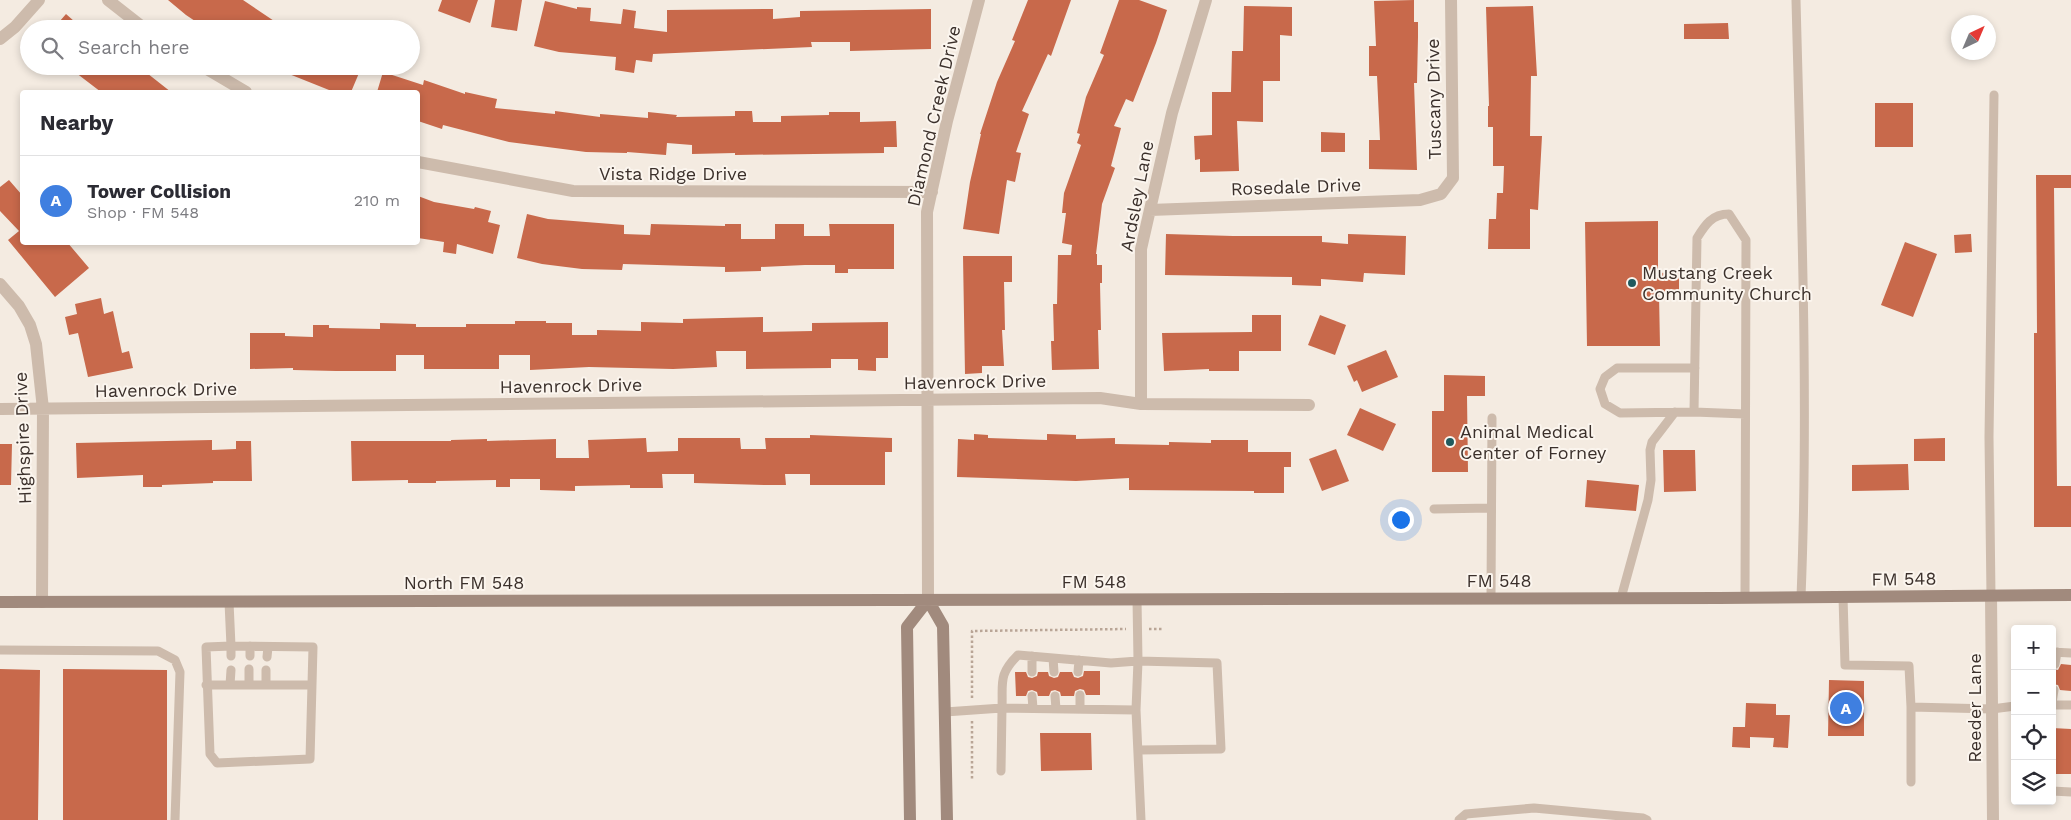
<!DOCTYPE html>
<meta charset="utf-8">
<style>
body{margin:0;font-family:"Work Sans",sans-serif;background:#f7f7f7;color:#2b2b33}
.controls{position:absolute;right:15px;bottom:15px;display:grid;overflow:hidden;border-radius:5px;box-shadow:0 2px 8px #0003}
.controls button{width:45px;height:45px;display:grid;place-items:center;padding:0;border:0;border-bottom:1px solid #e1e1e2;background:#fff;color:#2b2b33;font:25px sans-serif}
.compass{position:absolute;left:1951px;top:15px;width:45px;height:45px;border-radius:50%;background:#fff;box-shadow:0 2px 8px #0003;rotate:44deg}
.you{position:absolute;left:1400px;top:519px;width:18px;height:18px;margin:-12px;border:4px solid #fff;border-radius:50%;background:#1a73e8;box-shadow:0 0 0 8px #1a73e833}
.badge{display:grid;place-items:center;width:32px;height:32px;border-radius:50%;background:#0f766e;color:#fff;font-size:16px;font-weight:700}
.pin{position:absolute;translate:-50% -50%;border:2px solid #fff;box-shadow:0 1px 5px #0006}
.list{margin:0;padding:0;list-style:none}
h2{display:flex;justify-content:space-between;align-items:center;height:65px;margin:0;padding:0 20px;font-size:21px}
h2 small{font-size:16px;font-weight:400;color:#7c7c81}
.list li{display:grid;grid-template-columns:32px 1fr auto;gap:15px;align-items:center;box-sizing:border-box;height:90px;padding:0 20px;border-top:1px solid #e1e1e2}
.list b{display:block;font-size:19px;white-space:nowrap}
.list p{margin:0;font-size:16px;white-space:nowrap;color:#7c7c81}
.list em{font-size:16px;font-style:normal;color:#7c7c81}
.icon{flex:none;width:28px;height:28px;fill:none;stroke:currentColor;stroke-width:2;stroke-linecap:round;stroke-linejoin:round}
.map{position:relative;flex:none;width:2071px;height:820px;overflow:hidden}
.search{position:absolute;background:#fff;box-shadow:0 2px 8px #0003;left:20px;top:20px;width:400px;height:55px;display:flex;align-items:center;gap:12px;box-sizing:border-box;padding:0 18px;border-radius:28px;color:#7c7c81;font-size:19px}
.panel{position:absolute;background:#fff;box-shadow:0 2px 8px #0003;left:20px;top:90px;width:400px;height:155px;border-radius:5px}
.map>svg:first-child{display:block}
.building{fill:#c8694b}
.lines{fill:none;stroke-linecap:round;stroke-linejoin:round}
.path{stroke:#b9a596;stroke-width:2.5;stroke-dasharray:2.5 2.5;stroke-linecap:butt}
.lane{stroke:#cdbbac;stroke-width:9}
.street{stroke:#cdbbac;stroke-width:12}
.secondary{stroke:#a18a7d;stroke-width:12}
.poi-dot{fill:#1f5a5e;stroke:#fbf5ee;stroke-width:2}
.labels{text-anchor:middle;stroke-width:4;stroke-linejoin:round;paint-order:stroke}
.street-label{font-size:18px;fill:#3b302b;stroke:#fbf5ee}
.poi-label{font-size:18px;fill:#3b302b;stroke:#fbf5ee;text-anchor:start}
</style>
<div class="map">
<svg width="2071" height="820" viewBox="0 0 2071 820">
<rect width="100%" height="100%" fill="#f4ebe1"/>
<!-- building -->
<path class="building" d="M168,0H243L286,29H207L186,15Z
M442,0H478L470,23L438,11Z
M495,0H522L517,31L491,27Z
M1028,0H1071L1051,56L1048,54L1022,111L1029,114L1016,152L1021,153L1015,182L1007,180L999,234L963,229L970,182L981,134H980L997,82L1015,41L1012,40Z
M1119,0H1139L1167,10L1156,43L1133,102L1126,99L1114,126L1121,128L1111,166L1115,168L1102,204L1096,254H1097V265H1102V283H1100L1101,330H1098L1099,369L1052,370L1051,341H1054L1053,304H1057L1058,255H1071L1072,245L1062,243L1066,213H1062L1064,193L1081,145L1077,143L1080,134L1077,133L1086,97L1104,55L1100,53Z
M1414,0V22H1418V37L1417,83H1414L1417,170L1369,169V140H1380L1377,76H1369V46H1376L1374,1Z
M545,1L577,9V7L591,8L590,21L621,24L623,9L636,11L634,28L667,32V10L773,9V19L800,17V11L931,9V49L850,51V42H811L812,47L653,54L652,62L636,60L634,73L615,70L616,57L559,52L534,46Z
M1244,6L1292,7V36L1280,35V81H1263V122L1237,121L1239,171L1200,172V159L1195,160L1194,136L1212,135V92H1231L1232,51H1243Z
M1533,6L1537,76H1531L1530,136H1542L1538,210L1530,209V249H1488L1489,219H1496L1497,193H1503L1504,166H1493V127H1488V106H1489L1486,7Z
M66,14L83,29H53Z
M1728,23L1729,39H1684V24Z
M67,66H138L171,92H101Z
M269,66H362L351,92H334Z
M383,72L423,85L424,80L465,94V92L497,99L495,108L555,114V111L600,117V114L648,118V112L677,115L676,117L735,116V111H752L753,122H781V116L829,115V112H860V122L896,121L897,147H884V153L735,155V153L692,154V145L667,143L666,155L627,152V153L586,152L509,142L443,125L442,129L418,121V92H377Z
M1875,103H1913V147H1875Z
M1321,132L1345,133V152H1321Z
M2036,175H2071V188H2054L2057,486H2071V527H2034V333H2037Z
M9,180L22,195V242H67L89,268L55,297L8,240L19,231L0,211V187Z
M418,196L434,202L474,209L475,207L491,211L488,222L500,225L493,254L457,244L456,254L443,252L444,242L418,238Z
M527,214L548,219L624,225V234L650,235L651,224L725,226V224H741V239H775V224H804V236H830L829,224H894V269H848V273H835V265H805L761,267V271L725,272V267L623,264L622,270L582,269L542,264L517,258Z
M1658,221V273L1679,272V293L1659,294L1660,346H1587L1585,222Z
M1166,234L1233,236H1322V242L1348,244V234L1406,236L1405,275L1364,273L1363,282L1321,279V286L1292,285V277L1165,275Z
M1971,234L1972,252L1955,253L1954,235Z
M1905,242L1937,254L1913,317L1881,305Z
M963,256H1012V282H1004L1005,330H1002L1004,366H982V373L965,374Z
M101,298L104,314L113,311L122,353L129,351L133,368L88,377L78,333L69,335L65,317L77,314L75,304Z
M1252,315H1281V351H1239V371H1209V369L1164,371L1162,333L1252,332Z
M1320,315L1346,325L1335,355L1308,345Z
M763,317V332L812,331V323L888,322V358H876V371L858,370V359H831V368L746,369V351H716L717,367L673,369L589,367L530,370V355H499V369H424V355H396V371H336L293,370V368L250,369V333H285V336L313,337V325H329V328L380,329V323L416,324V327H466V324H515V321H546V323H572V335H597V330L641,331V322L683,323V319Z
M1386,350L1398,377L1362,392L1357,380L1354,382L1347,366Z
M1444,375L1485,376V396H1467L1468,472H1432V411H1444Z
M1360,408L1396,424L1383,451L1347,435Z
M974,434L988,435V438L1047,440V434L1076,435V439L1115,438V444L1169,445V442L1211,443V440H1248V452H1291V467H1284V493H1254V491L1129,490V478L1076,481L957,477L958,439L974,440Z
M810,435L892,438V452H885V485H810V474H785L786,485H766L694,483V474H662L663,488H630V485L575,486V491L540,490V479H510V487H496V480L436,481V483H408V480L352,481L351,441H451V440L487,439V441L556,439V458H589L588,440L646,438L647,452L678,451V438H740L741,449H766L765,438H810Z
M1945,438V461H1914V439Z
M212,440V450L236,449V441H251L252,481H213V483L162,485V487H143V475L77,478L76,443Z
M0,444H12L11,485H0Z
M1336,449L1349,481L1322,491L1309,459Z
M1663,450H1695L1696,491L1664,492Z
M1908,464L1909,490L1852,491V465Z
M1587,480L1639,485L1636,511L1585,507Z
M2061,664L2071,665V691L2060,690L2058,685L2052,684V669L2058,670Z
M0,669L40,670L38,820H0Z
M63,669L167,670V820H63Z
M1084,671H1100V695H1086L1084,690L1080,689L1075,691L1074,696H1061L1060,692L1055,690L1051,691L1049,696H1038L1037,692L1032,690L1028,691L1026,696H1016L1015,672H1026L1028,677L1032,678L1037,676L1038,672H1048L1049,676L1054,678L1058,677L1060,672H1072L1074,677L1078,678L1083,676Z
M1829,680L1864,681V736H1828Z
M1746,703L1776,704V715H1790L1788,748L1773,747L1774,738L1750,737V748L1732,747L1733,727H1745Z
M2052,728L2071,729V774H2052Z
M1040,733H1091L1092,770L1041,771Z"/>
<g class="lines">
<!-- path -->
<path class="path" d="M1149,629H1164
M972,698V631L1126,629
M972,721V780"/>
<!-- lane -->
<path class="lane" d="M1796,0C1801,199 1809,399 1801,597
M1694,412L1620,413L1605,404L1600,389L1605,377L1617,368H1695
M1434,509L1491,508
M1991,595L1989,437L1994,95
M1843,597L1845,665L1909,666L1911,707L1992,709L2015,706
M1491,598L1492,418
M1621,598L1648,500L1651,480L1650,450L1652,442L1675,412
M1745,598L1746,240L1729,214C1712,214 1705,225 1697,238L1694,412L1745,414
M229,602L231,646L313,647L310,759L217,763L210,754L206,647L231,646V656
M0,650L158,651L175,660L180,672L175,820
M2052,652L2071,653
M250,656V646
M267,657L268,647
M1053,658L1054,672
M2055,664L2057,652
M249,669V685
M266,670V685
M1032,672V656
M1078,672L1079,660
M206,685H312
M230,685L231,670
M1032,696L1033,708
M1055,696L1056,709
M2052,703L2054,690
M2052,705H2071
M1080,709V695
M1136,710L1138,661L1217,663L1221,749L1139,750
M945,712L1002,708C1003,682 998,675 1018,655L1111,663L1138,661L1137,599
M1001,771L1002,708L1136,710L1141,820
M1911,782V707
M2052,791L2071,792
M1459,820L1466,814L1534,808L1643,818L1647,820"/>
<!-- street -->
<path class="street" d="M108,0L145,29
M0,39L15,27L39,0
M202,66L246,92
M418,162L573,191L932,192
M1150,210L1420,200L1441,194L1453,178L1451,0
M0,284L19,306L30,325L36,344L43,409L42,602
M1141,404V249L1172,113L1206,0
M0,409L1100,398L1141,404L1309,405
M1991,595L1993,820
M928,600L927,212L947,121L979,0"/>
<!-- secondary -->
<path class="secondary" d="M928,600L943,626L947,820
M0,602L1719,598L2071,595
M910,820L907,627L928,600"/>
</g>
<!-- markers -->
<g class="poi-dot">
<circle cx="1632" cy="283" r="5"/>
<circle cx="1450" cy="442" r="5"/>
</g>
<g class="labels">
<!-- street labels -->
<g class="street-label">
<text transform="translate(1434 99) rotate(-91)" y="6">Tuscany Drive</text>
<text transform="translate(934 116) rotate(-77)" y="6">Diamond Creek Drive</text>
<text x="673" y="180">Vista Ridge Drive</text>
<text transform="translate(1296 187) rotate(-2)" y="6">Rosedale Drive</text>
<text transform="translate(1137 196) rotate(-79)" y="6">Ardsley Lane</text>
<text transform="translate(975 382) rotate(-1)" y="6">Havenrock Drive</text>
<text transform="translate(571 386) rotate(-1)" y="6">Havenrock Drive</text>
<text transform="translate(166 390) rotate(-1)" y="6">Havenrock Drive</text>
<text transform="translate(23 438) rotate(-92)" y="6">Highspire Drive</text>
<text transform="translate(1904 579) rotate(-1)" y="6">FM 548</text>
<text x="1499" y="587">FM 548</text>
<text x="1094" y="588">FM 548</text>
<text x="464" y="589">North FM 548</text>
<text transform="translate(1975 708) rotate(-90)" y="6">Reeder Lane</text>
</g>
<!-- poi labels -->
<g class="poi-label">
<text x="1642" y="279">Mustang Creek<tspan x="1642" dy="21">Community Church</tspan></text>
<text x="1460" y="438">Animal Medical<tspan x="1460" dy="21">Center of Forney</tspan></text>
</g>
</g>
</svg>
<div class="controls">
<button>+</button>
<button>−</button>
<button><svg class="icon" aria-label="locate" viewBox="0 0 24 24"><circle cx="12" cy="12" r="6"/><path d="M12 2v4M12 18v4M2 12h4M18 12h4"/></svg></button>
<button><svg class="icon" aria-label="layers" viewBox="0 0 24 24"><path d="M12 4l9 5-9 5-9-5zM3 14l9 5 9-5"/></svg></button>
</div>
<svg class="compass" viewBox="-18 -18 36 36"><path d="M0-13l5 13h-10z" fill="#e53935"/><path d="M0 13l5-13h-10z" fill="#7c7c81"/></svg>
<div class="you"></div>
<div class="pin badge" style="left:1846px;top:708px;background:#3f7fe0">A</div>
<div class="search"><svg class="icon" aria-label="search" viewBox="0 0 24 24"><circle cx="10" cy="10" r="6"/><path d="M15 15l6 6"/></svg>Search here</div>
<section class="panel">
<h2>Nearby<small></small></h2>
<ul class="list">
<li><span class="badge" style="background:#3f7fe0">A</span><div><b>Tower Collision</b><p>Shop · FM 548</p></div><em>210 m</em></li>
</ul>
</section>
</div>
